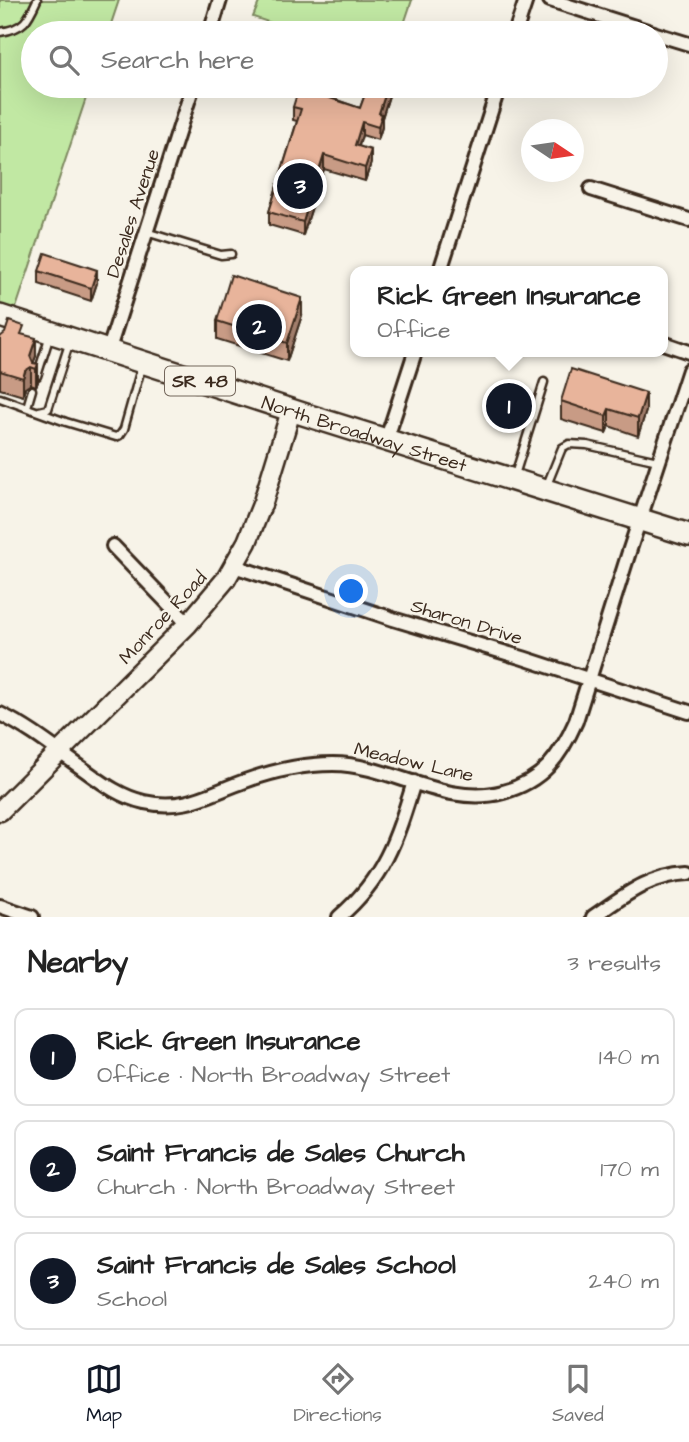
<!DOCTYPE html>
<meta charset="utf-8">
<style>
body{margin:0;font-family:"Architects Daughter",sans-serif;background:#f6f6f6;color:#222}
.compass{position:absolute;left:521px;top:119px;width:63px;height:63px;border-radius:50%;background:#fff;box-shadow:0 7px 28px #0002;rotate:103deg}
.you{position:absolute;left:352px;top:592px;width:24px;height:24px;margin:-18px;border:5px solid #fff;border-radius:50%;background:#1a73e8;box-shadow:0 0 0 10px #1a73e833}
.badge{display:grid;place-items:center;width:46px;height:46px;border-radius:50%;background:#111827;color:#fff;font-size:23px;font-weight:700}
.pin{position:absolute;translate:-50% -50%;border:4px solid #fff;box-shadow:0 2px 7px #0006}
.popup{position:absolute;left:350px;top:266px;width:318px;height:91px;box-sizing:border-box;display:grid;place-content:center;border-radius:14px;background:#fff;filter:drop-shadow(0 2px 5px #0005);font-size:23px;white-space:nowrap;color:#767676}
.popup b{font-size:26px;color:#222}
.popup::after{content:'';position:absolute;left:50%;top:100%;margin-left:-14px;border:14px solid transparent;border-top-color:#fff}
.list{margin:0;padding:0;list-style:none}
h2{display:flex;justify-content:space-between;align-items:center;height:91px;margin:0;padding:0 28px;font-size:30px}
h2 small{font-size:23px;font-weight:400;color:#767676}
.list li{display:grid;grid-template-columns:46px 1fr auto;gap:21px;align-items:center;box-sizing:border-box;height:98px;margin:0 14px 14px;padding:0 14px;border:2px solid #e0e0e0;border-radius:14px}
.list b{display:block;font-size:26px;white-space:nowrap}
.list p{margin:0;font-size:23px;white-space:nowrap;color:#767676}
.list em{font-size:23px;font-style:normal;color:#767676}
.icon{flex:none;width:38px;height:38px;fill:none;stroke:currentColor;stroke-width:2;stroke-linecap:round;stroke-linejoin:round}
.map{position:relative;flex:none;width:689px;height:917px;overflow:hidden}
.search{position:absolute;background:#fff;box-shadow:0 7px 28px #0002;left:21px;right:21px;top:21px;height:77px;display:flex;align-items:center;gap:18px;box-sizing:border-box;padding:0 24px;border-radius:38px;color:#767676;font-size:26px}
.sheet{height:427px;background:#fff}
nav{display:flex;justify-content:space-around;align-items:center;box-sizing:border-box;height:98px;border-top:2px solid #e0e0e0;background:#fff;font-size:19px;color:#767676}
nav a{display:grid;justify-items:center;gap:4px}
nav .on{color:#111827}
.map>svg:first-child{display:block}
.green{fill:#c1e8a3;stroke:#7e8960;stroke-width:2}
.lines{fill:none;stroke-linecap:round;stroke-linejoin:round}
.lane-casing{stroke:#3b2a1e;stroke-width:11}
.street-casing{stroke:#3b2a1e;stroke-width:18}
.secondary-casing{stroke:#3b2a1e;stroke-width:23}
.primary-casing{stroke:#3b2a1e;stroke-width:26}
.lane{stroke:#f7f3e8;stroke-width:6}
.street{stroke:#f7f3e8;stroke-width:12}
.secondary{stroke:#f7f3e8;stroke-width:18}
.primary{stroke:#f7f3e8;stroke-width:21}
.wall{fill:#c89b85;stroke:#3b2a1e;stroke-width:2}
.shaded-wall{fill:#a27e6c;stroke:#3b2a1e;stroke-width:2}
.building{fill:#e8b49b;stroke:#3b2a1e;stroke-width:2}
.labels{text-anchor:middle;stroke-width:5;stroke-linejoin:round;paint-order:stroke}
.shield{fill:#f7f3e8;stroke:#73665b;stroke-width:2}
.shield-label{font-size:18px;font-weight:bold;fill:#3b2a1e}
.street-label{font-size:19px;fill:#3b2a1e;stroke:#f7f3e8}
</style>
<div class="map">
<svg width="689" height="917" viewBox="0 0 689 917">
<rect width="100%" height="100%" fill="#f7f3e8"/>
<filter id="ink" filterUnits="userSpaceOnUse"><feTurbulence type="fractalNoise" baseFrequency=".0143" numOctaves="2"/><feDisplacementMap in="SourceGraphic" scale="14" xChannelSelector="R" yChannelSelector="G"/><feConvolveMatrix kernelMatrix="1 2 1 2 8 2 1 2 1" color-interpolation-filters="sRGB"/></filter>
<g filter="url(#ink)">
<!-- green -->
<path class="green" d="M0,0H119L108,33H33V86H90L12,320L0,316Z
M260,0H412L401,33H301L253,17Z"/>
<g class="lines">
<defs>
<path id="lane" d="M0,32C24,29 28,20 37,0
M146,232L221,255L231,254
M37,376L50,335
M0,398L66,422L116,437L120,435L124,429L142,365
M27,407L32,390
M39,411L48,409L70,341
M515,475L544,382
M547,485L562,448L569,444L587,445L658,461"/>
<path id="street" d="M550,0L654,33
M210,33L220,0
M515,33L526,0
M656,34L689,44
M591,189L689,220
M440,271L499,86
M663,343L689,352
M108,352L193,86
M386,441L415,352
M113,546L188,624
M234,566L393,619L523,658L689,712
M0,714C29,728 54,748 79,766C100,781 118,796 144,802C185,811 208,794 245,781C273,771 303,764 333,764C391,764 445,808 503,792C543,781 560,757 576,721L629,552L689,370
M0,906L32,917
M339,917C385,878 397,837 414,782
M593,917C624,896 649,875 689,873"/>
<path id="secondary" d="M0,811L188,624L226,579L247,542L263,502L291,411"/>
<g id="primary">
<path id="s1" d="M0,316L303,414L689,535"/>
</g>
</defs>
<!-- lane casing -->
<use href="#lane" class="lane-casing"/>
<!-- street casing -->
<use href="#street" class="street-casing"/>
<!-- secondary casing -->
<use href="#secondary" class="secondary-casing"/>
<!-- primary casing -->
<use href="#primary" class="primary-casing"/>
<!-- lane -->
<use href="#lane" class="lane"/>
<!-- street -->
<use href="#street" class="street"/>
<!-- secondary -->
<use href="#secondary" class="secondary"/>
<!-- primary -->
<use href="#primary" class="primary"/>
</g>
<!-- wall -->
<path class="wall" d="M327,86H328V97L360,108L368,86H392L382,118V127L378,140L362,135L359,146L371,163L365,181L324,169L303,235L269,225V212L297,121L293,120V107L305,97Z
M39,271L97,283L91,301L39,284Z
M302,315L287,361L217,339V321Z
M24,335L36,356L33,363L38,364V382L36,386L31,384L25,388L23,396L0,389V337Z
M561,401L646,411L638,436L609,426L606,433L561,419Z"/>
<!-- shaded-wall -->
<path class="shaded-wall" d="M327,86H328V96L324,109V96Z
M388,86H392L382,118V127L378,140L379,113Z
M362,122V135L355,158V145Z
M371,150V163L365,181V168Z
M324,155V169L303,235V222Z
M97,270V283L91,301V288Z
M302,298V315L287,361V343Z
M36,338V356L31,369V384L25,388L23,396V378Z
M38,364V382L36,386V369Z
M646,393V411L638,436V418Z
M609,409V426L606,433V416Z"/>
<!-- building -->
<path class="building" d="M309,86H327L324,96L360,108L368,86H388L379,113L382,114L378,127L362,122L355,145L371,150L365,168L324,155L303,222L269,212L301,109L293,107L297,94L305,97Z
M45,253L97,270L91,288L39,271Z
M231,275L302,298L287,343L217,321Z
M9,321L24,326L21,334L36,338L30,356L33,363L38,364L36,369L31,367L25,371L23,378L0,371V337L5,333Z
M571,369L646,393L638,418L609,409L606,416L561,401Z"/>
</g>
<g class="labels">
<!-- shield labels -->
<rect class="shield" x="165" y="366.5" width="70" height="29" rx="5"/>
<g class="shield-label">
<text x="200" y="387">SR 48</text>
</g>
<!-- street labels -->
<g class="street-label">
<text transform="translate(132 213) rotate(-72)" y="7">Desales Avenue</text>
<text dy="7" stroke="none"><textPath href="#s1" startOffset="383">North Broadway Street</textPath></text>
<text transform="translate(162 617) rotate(-47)" y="7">Monroe Road</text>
<text transform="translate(467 621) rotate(17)" y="7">Sharon Drive</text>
<text transform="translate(414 761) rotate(13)" y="7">Meadow Lane</text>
</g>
</g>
</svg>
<svg class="compass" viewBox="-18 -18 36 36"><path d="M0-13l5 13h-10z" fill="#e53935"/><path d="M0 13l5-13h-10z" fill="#767676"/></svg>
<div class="you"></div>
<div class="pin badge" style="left:509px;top:406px">1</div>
<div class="popup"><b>Rick Green Insurance</b>Office</div>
<div class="pin badge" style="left:259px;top:327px">2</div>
<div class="pin badge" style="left:300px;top:186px">3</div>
<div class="search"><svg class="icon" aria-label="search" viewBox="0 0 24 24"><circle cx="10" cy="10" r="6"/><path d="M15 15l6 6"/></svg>Search here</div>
</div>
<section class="sheet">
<h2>Nearby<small>3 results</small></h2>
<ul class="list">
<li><span class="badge">1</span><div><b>Rick Green Insurance</b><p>Office · North Broadway Street</p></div><em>140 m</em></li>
<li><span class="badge">2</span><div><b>Saint Francis de Sales Church</b><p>Church · North Broadway Street</p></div><em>170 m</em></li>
<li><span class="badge">3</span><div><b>Saint Francis de Sales School</b><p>School</p></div><em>240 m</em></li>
</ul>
</section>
<nav>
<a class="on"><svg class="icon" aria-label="map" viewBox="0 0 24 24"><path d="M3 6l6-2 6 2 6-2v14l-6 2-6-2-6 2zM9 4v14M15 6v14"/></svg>Map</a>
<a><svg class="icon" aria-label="directions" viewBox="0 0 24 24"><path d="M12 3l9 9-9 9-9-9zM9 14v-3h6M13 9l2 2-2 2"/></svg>Directions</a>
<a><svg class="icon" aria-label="saved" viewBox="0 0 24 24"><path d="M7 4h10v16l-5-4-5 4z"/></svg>Saved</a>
</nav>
